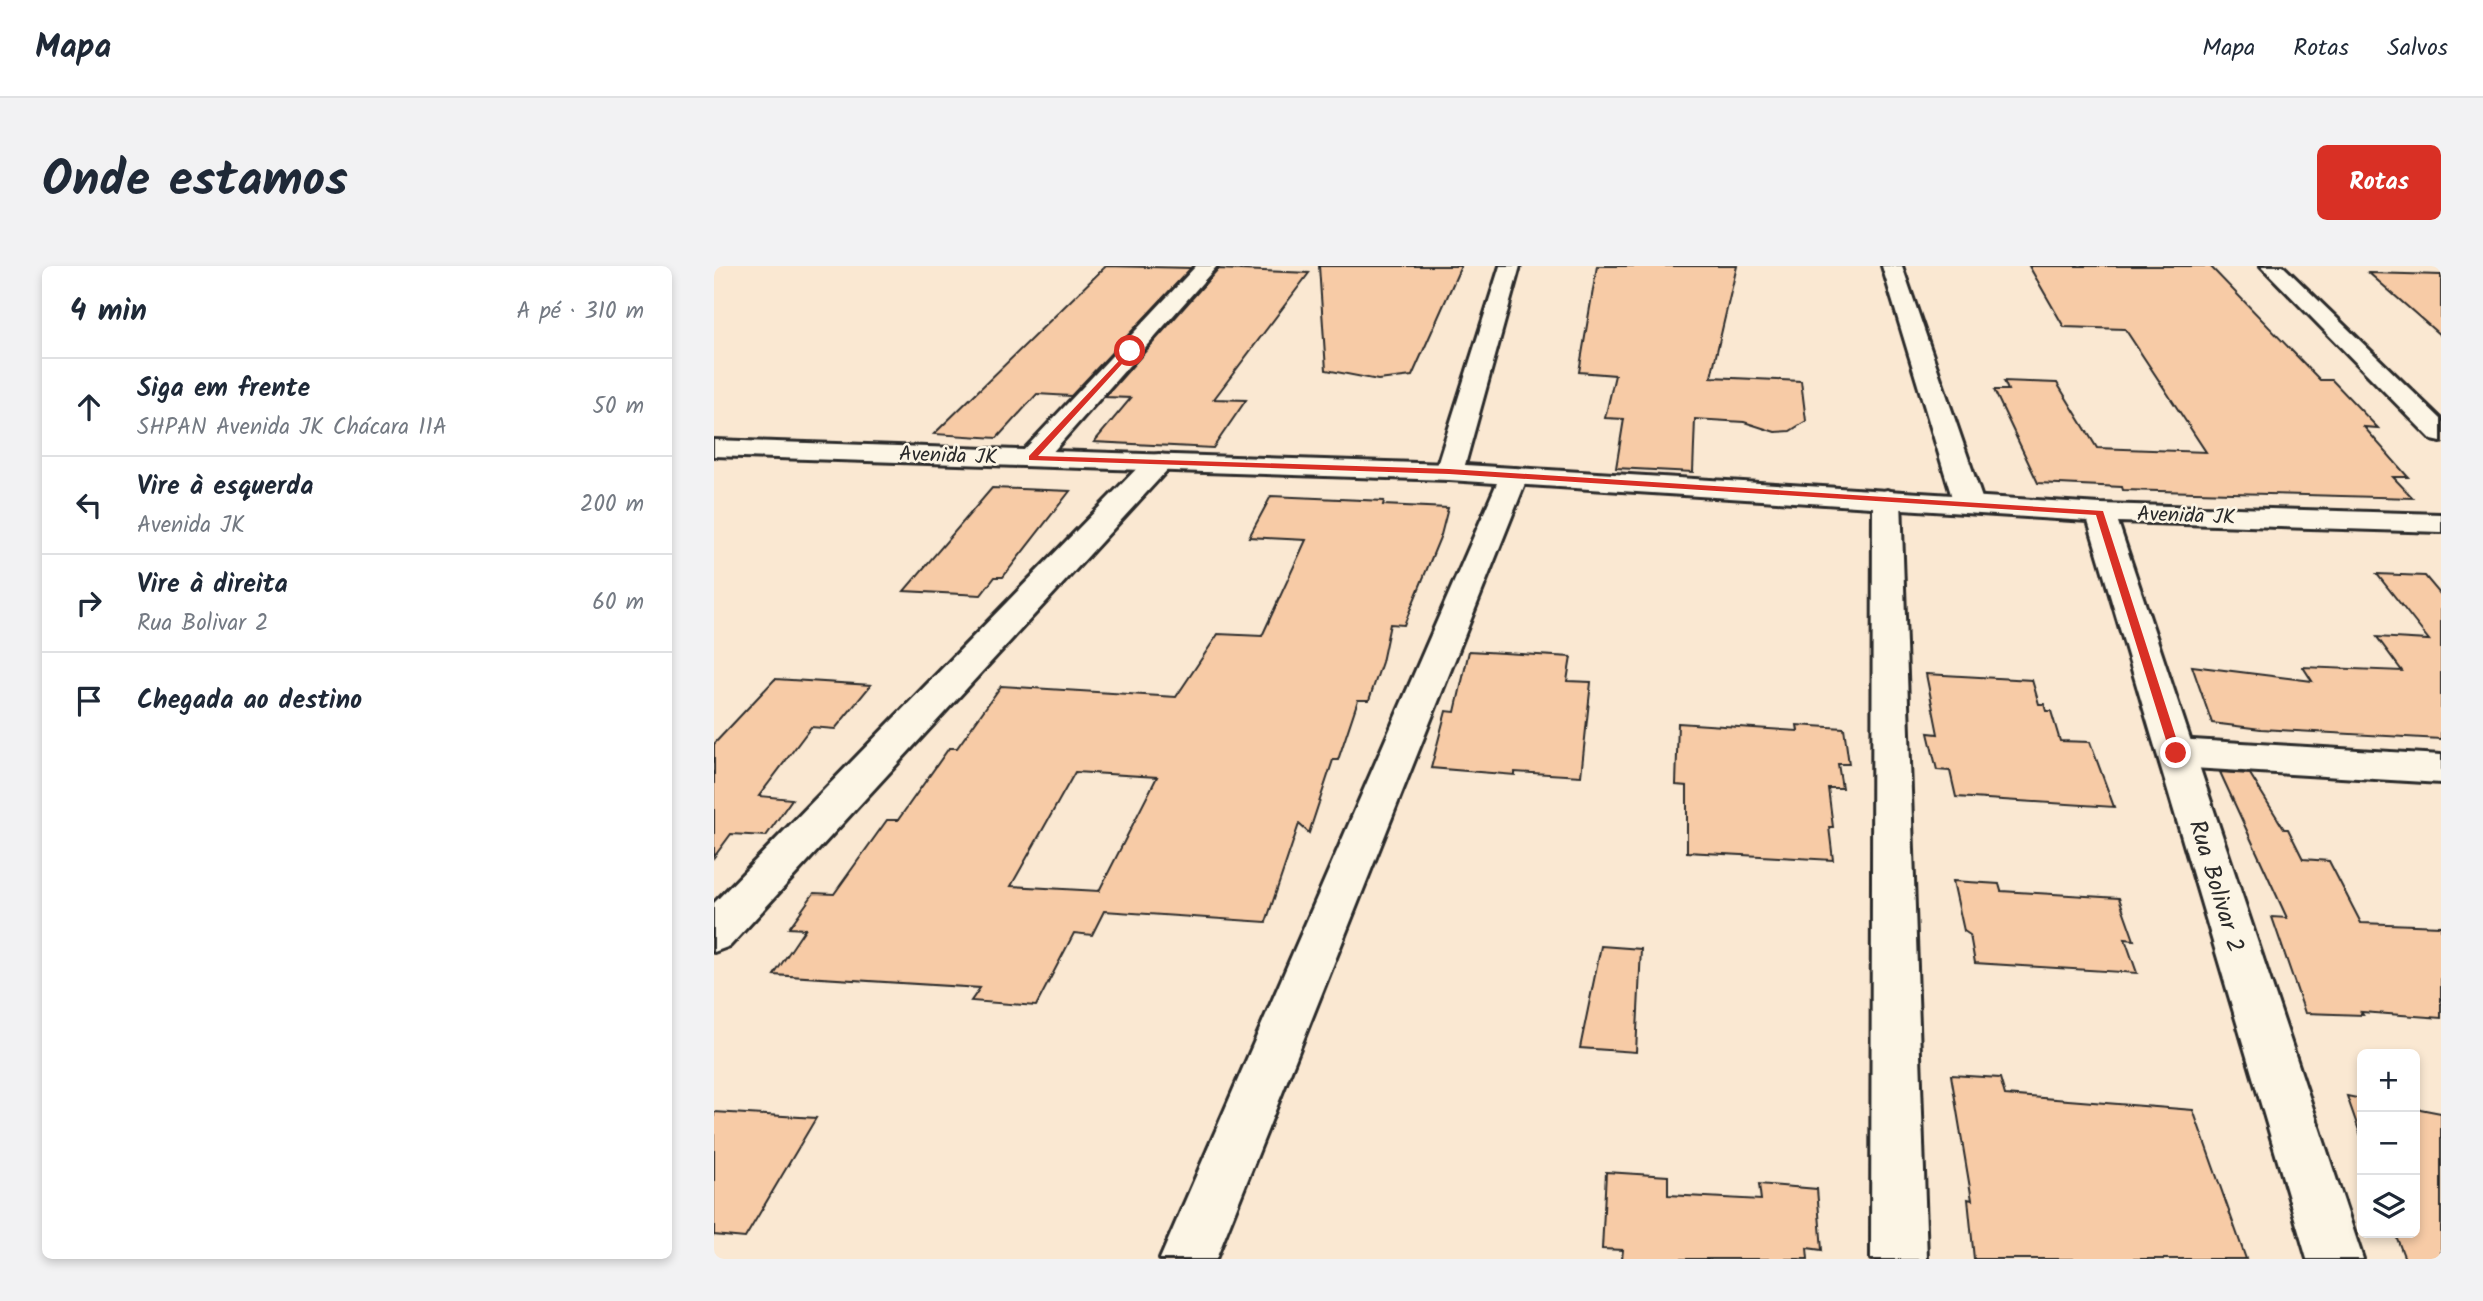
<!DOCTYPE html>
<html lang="pt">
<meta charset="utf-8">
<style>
body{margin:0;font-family:Kalam,sans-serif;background:#f2f2f3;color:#1f2937}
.controls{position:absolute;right:21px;bottom:21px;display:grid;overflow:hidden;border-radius:10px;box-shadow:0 4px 10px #0003}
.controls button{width:63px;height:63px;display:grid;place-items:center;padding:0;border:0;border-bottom:2px solid #e0e1e3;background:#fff;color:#1f2937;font:35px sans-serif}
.stop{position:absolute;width:21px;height:21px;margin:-16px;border:5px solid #d93025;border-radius:50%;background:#fff}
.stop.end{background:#d93025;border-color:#fff;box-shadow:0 2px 7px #0008}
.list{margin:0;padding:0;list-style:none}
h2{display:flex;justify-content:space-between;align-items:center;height:91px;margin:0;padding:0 28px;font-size:30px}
h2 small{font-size:23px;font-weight:400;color:#747a83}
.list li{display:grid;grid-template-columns:46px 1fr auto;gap:21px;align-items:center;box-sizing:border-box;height:98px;padding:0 28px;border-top:2px solid #e0e1e3}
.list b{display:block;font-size:26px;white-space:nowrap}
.list p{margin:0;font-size:23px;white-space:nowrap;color:#747a83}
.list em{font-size:23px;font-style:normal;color:#747a83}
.icon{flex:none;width:38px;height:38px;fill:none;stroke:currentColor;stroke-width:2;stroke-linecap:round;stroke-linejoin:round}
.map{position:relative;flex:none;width:1727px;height:993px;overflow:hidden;border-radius:10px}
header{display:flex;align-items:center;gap:42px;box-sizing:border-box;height:98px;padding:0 35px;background:#fff;border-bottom:2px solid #e0e1e3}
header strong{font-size:33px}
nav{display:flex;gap:38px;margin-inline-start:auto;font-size:24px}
.intro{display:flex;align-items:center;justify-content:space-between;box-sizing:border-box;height:168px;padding:0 42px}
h1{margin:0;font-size:49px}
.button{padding:18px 32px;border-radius:10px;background:#d93025;color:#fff;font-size:24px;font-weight:700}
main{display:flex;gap:42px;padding:0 42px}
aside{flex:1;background:#fff;border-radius:10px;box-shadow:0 4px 10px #0003}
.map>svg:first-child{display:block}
.building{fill:#f7cba6;stroke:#2b2b2b;stroke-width:2;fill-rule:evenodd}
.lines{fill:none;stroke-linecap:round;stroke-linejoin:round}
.street-casing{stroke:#2b2b2b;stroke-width:6}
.secondary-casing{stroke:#2b2b2b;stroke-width:6}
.street{fill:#fcf5e5;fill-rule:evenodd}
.secondary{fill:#fcf5e5;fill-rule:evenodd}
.route{fill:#d93025}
.labels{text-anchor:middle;stroke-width:5;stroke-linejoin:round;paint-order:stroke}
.far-street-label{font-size:21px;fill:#2b2b2b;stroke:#fcf5e5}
.street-label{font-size:24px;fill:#2b2b2b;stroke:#fcf5e5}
</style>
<header>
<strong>Mapa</strong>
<nav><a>Mapa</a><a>Rotas</a><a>Salvos</a></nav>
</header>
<div class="intro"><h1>Onde estamos</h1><a class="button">Rotas</a></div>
<main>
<aside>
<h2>4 min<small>A pé · 310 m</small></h2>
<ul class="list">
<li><svg class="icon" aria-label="ahead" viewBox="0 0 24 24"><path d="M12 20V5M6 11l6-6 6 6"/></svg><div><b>Siga em frente</b><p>SHPAN Avenida JK Chácara 11A</p></div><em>50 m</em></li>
<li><svg class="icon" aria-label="left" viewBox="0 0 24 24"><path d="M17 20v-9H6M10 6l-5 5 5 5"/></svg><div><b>Vire à esquerda</b><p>Avenida JK</p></div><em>200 m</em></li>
<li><svg class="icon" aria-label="right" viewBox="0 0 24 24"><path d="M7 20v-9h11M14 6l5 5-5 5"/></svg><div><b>Vire à direita</b><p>Rua Bolivar 2</p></div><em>60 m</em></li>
<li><svg class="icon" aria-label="arrive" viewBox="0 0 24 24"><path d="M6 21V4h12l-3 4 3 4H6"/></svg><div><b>Chegada ao destino</b></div></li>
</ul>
</aside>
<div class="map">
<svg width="1727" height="993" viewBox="0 0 1727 993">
<rect width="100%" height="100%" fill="#fae8d2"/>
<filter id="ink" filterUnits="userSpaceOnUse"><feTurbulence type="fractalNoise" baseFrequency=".0143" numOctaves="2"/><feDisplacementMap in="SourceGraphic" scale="14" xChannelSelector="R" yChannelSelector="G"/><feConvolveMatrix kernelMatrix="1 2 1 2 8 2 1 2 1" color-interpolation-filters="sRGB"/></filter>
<g filter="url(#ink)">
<!-- building -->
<path class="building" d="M392,0L477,2L357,130L323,128L283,172L220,168Z
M605,0H747L698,110L664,114L612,104Z
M883,0H1023L997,111L1087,115L1092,155L1076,165L1061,166L1030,156L981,153L979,206L902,202L910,153L891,152L901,109L865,106Z
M1315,0H1496L1606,114H1618L1664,162L1650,161L1694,211H1679L1699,232L1409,224L1408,221L1324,217L1280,124H1294L1290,115L1343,117L1383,182L1492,186L1411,63L1350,61Z
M504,3L595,7L500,133L532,134L499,182L380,176L417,132L391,131Z
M1655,7L1727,9V70Z
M278,222L356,225L289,311H281L267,329L190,325Z
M557,230L670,235L669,239L734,242L727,269L690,359L676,358L668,396L655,434H644L624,494H619L595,567L585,558L552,656L390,645L378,669L360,667L322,740L257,735L266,722L60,709L91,663L75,662L100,627L120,628L173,554H184L235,482H243L287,420L462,431L504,368L548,370L592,274L535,271ZM361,506L443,511L385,625L297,620Z
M1663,308L1711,310L1727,329V473L1547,463L1498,457L1478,400L1598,415L1589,401L1688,405L1663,371L1715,374Z
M755,385L857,391L853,415L877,416L867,510L801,506V509L717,502L732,445L741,446Z
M1212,408L1318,414L1325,438H1330L1332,445H1337L1346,475L1376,476L1400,541L1242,531L1236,505L1223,504L1214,467L1224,468Z
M61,413L157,419L121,463L97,461L45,530L78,533L52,570L17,568L0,591V478Z
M964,457L1084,465L1083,459L1130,462L1135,498H1124L1128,522H1114L1119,561H1115L1119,594L973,586V520L962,519Z
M1506,506L1536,508L1570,563H1574L1589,593L1615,595L1647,657L1727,660V752L1647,746L1649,749L1591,747L1558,651L1573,652Z
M1239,615L1285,618L1287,625L1405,632L1420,674L1411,673L1423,707L1261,697L1256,669L1250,665Z
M887,680L927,683L922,786L866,782Z
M1237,809L1286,812L1291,829L1479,844L1532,993H1260L1254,933L1258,934Z
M1633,830L1648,833V873Z
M1701,842L1727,847V993H1691L1681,967H1701Z
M0,846L102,852L31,972L0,969Z
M892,906L954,910V929L1047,934L1045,918L1103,923L1108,984L1093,982L1094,993H908L909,984L888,983Z"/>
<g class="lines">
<defs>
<path id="street" d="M482,0H503L328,198L318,200L308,198L304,192L308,186Z
M786,0H806L749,206L745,212L735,214L725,212L721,206Z
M1168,0H1188L1270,238L1265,244L1255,247L1245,244L1240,238Z
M1547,0H1569L1727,153V176L1718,174Z
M445,188L455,190L459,196L455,202L16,680L0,686V637L435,190Z
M800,202L810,204L814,210L502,993H446L786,210L790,204Z
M1173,224L1183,227L1187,233L1213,993H1157L1159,233L1163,227Z
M1462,473L1727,489V517L1462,501L1449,497L1443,487L1449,477Z"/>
<path id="secondary" d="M0,174L735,198L1386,238L1727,248V266L1404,256L1649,993H1593L1374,255L735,214L0,190Z"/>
</defs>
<!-- street casing -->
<use href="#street" class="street-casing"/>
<!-- secondary casing -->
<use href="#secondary" class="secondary-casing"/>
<!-- street -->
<use href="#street" class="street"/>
<!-- secondary -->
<use href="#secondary" class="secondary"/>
</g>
</g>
<!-- route -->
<path class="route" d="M416,83L418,87L324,190L735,203L1389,245L1467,487L1462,491L1456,487L1382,249L735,208L315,194V190Z"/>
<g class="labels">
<!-- far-street labels -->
<g class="far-street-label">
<text transform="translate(234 189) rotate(2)" y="7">Avenida JK</text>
<text transform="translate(1472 249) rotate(2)" y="7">Avenida JK</text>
</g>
<!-- street labels -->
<g class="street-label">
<text transform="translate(1503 620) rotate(73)" y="8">Rua Bolivar 2</text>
</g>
</g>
</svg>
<div class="controls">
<button>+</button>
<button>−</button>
<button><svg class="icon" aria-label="layers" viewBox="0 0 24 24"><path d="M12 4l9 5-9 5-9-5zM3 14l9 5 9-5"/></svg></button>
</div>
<div class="stop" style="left:416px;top:85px"></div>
<div class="stop end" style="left:1462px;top:487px"></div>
</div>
</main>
